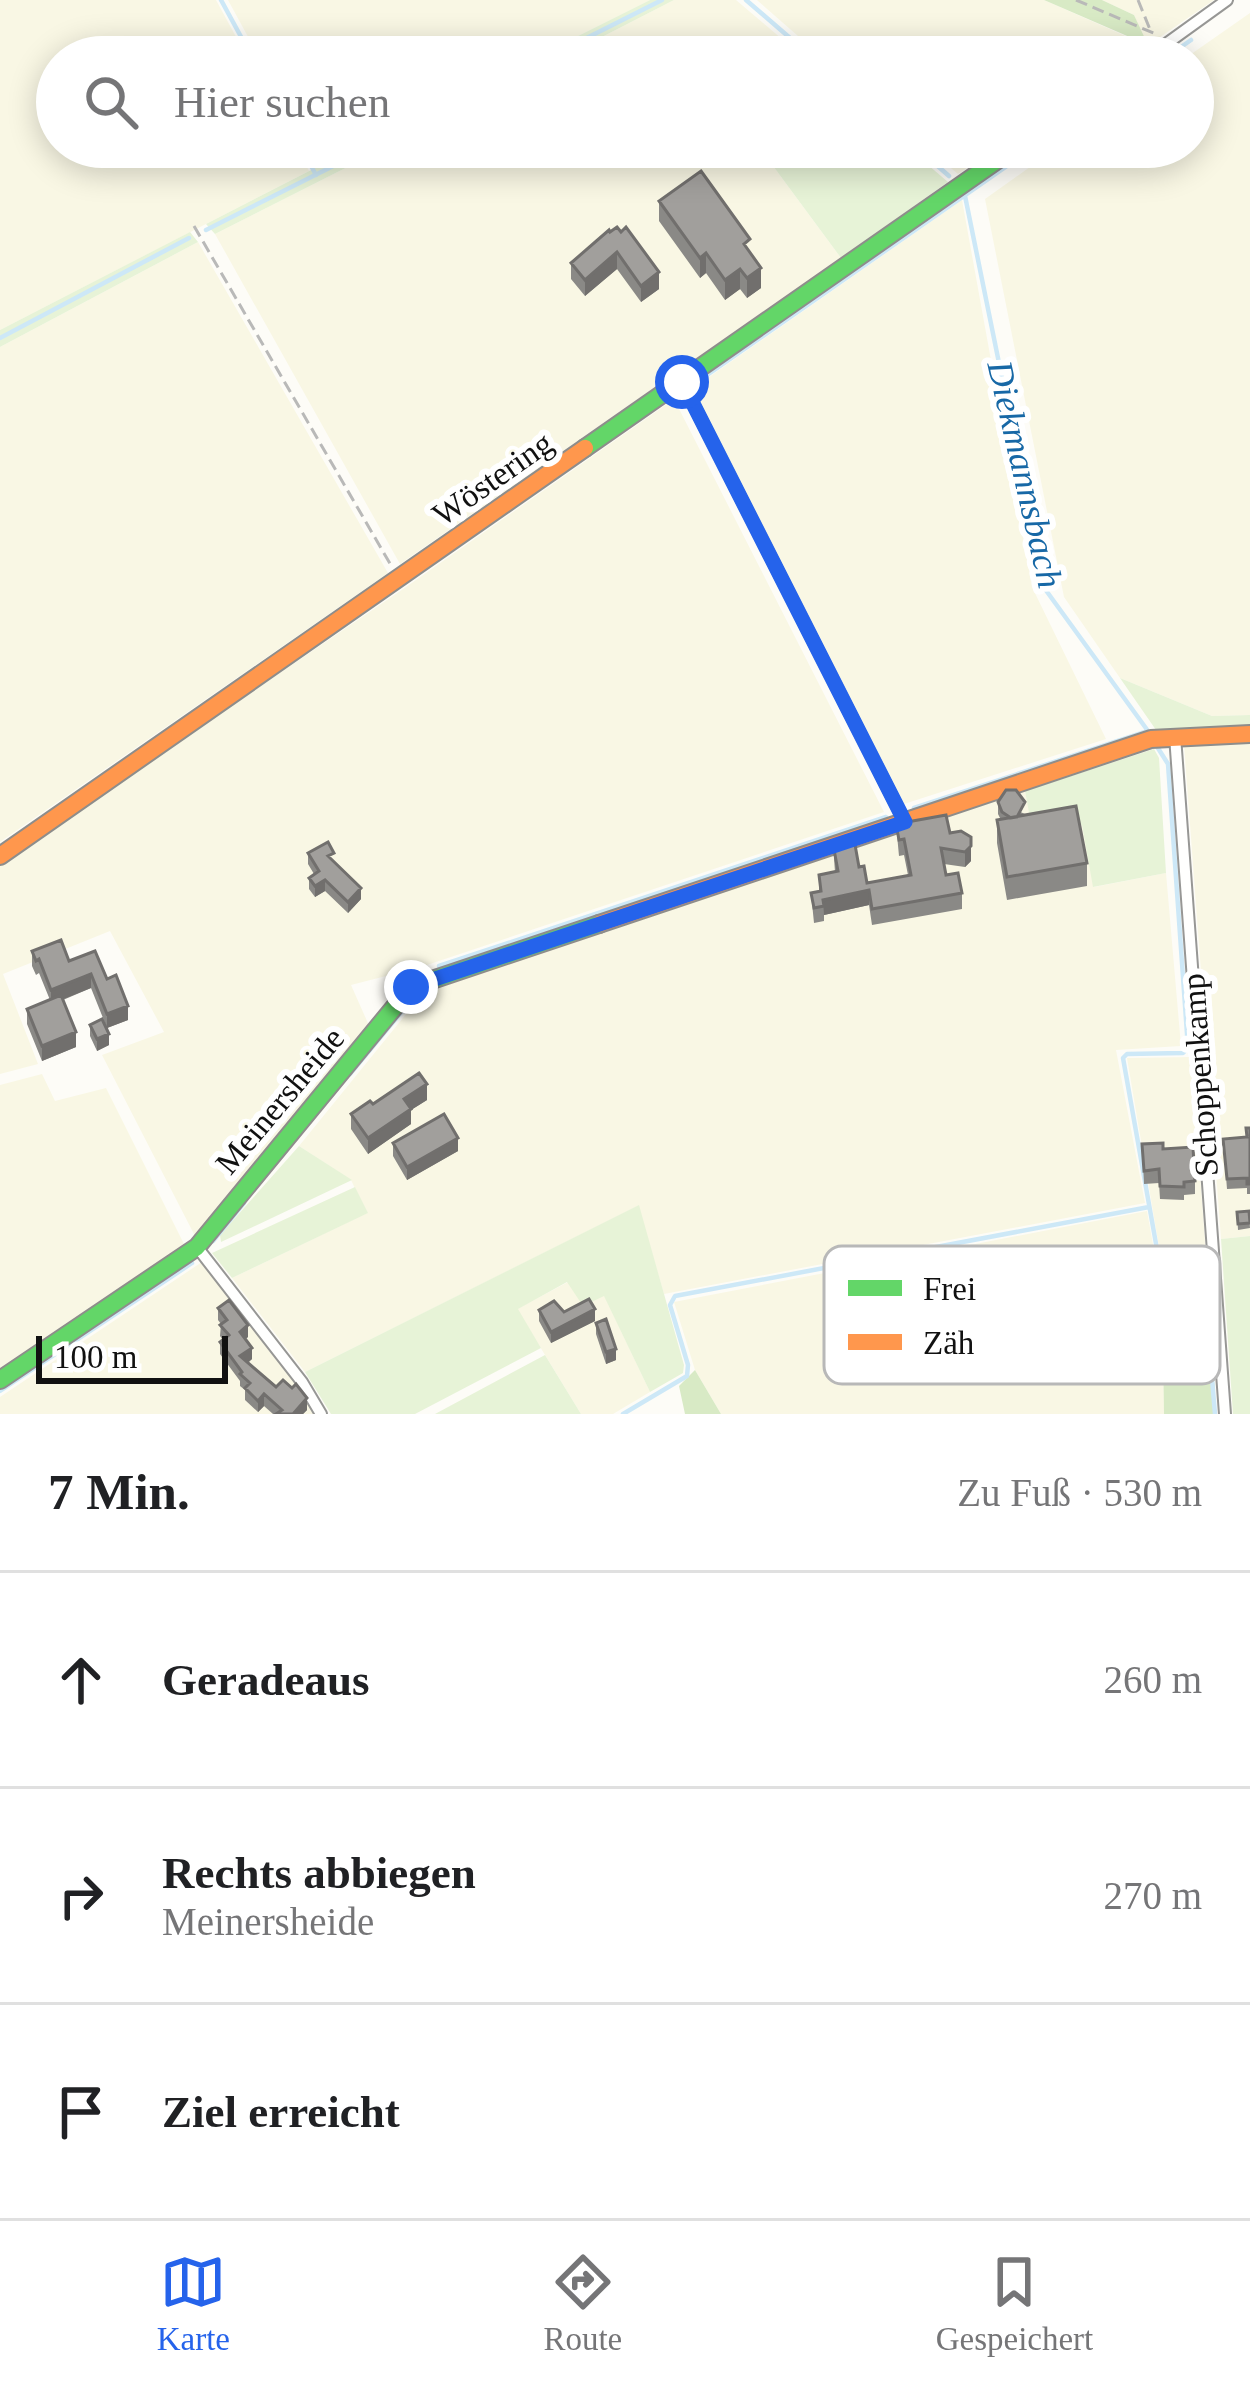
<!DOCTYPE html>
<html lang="de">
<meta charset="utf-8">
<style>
body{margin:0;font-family:Georgia,serif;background:#f2f2f2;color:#202124}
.scale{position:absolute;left:36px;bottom:30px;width:192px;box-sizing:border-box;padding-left:12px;border:6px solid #111;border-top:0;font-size:33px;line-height:42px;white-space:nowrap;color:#111;-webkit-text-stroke:9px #fff;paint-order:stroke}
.stop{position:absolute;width:36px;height:36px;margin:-27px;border:9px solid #2563eb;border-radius:50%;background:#fff}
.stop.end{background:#2563eb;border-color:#fff;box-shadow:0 3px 12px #0008}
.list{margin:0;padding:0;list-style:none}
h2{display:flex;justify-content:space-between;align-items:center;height:156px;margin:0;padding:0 48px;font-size:51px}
h2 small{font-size:39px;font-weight:400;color:#757577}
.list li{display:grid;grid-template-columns:78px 1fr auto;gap:36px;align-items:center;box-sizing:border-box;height:216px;padding:0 48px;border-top:3px solid #e0e0e0}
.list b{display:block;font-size:45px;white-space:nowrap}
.list p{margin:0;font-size:39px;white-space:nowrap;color:#757577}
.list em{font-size:39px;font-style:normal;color:#757577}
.icon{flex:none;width:66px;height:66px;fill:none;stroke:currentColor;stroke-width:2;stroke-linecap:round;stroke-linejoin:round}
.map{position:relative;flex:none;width:1250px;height:1414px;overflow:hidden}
.search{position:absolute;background:#fff;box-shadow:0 6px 30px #0003;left:36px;right:36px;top:36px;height:132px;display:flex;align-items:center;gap:30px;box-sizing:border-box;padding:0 42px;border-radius:66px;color:#757577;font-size:45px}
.sheet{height:804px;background:#fff}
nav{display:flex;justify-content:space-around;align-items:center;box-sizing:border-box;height:168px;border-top:3px solid #e0e0e0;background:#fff;font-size:33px;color:#757577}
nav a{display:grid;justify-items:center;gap:6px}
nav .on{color:#2563eb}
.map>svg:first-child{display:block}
.farmland{fill:#f9f7e4}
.green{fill:#e7f3d7}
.forest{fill:#d8eac5}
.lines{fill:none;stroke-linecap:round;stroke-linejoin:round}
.stream{stroke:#cde8f7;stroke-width:4.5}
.street-casing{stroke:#979795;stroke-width:14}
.fast-casing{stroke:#8e8d8b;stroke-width:20}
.slow-casing{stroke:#8e8d8b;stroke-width:20}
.path{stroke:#b9b9b8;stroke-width:3;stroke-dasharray:12 6;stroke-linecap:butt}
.street{stroke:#fffffe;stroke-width:10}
.fast{stroke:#63d668;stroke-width:16}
.slow{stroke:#ff974d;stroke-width:16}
.wall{fill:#8a8986}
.shaded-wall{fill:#716f6d}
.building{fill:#a19f9c;stroke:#716f6d;stroke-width:3}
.route{stroke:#2563eb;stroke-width:15}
.labels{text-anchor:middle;stroke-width:12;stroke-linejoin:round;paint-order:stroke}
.street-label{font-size:33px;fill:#111;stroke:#fff}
.water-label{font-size:36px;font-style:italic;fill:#1768a6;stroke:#fff}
.key{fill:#fff;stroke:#b8b8b8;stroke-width:3}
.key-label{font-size:33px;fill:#111}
</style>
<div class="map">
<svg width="1250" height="1414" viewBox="0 0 1250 1414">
<rect width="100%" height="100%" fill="#fdfcf7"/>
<!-- farmland -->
<path class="farmland" d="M0,0H216L247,57H57V147H296L309,171L0,330Z
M228,0H650L536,57H259Z
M674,0H736L803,57H563Z
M757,0H1044L1146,45L1134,15L1102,0H1214L1131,57H822Z
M1250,13V715L1212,716L1120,678L1064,597L985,199L1058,147H1193V57H1187Z
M387,147H759L841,258L400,564L215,234Z
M926,147H998L958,174Z
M962,200L1032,587L1106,739L904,804L697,396V389L702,382Z
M198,242L388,573L0,842V347Z
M674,399L884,812L421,967L351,985L371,1030L196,1238L102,1055L164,1032L110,931L3,974L38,1064L0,1074V864L406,587Z
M1250,743V1236L1221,1239L1184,744Z
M1025,791L1034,833L1082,825L1094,887L1166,873L1181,1046L1116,1050L1145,1203L664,1294L638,1206L305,1372L232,1278L367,1213L351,1180L299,1146L424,992L769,873Z
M1191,1057L1209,1294H1167L1127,1058Z
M42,1074L55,1101L106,1088L185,1246L0,1373V1085Z
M1147,1211L1162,1294L1164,1414H721L695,1370L674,1302Z
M202,1262L298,1384L315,1414H0V1397Z
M568,1282L604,1295L650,1392L613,1414H581L517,1309Z"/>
<!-- green -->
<path class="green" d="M650,0H674L563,57H536Z
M356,147H387L215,234L206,224Z
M759,147H907L948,182L841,258Z
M190,232L198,242L0,347V330Z
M1120,678L1212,716L1250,715V725L1156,730Z
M1154,749L1159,758L1166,873L1093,887L1082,825L1033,834L1025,791Z
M299,1146L352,1180L221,1242L220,1235Z
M355,1187L368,1213L232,1278L212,1253Z
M639,1205L684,1365L683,1373L650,1392L604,1296L583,1306L567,1282L518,1309L541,1348L415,1414H331L305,1372Z
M1250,1236V1414H1233L1221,1239Z
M545,1355L581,1414H435Z"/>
<!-- forest -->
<path class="forest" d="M1044,0H1102L1134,15L1148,45Z
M1162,1294H1209L1216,1414H1164Z
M695,1370L721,1414H685L679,1386Z"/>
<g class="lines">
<!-- stream -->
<path class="stream" d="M221,0L252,57
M746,0L812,57
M549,57L662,0
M1135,57L1149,48
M1167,57L1191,40
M301,147L316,175
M916,147L949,176
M206,230L371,147
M0,338L189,238
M700,380L1034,147
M1156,745L1168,764L1188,1048L1183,1053L1127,1054L1123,1058L1166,1300L1171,1305L1201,1302L1206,1307L1215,1414
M914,808L1148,731L1045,589L964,191
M439,966L886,817
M350,1074L418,992
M213,1241L244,1203
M0,1391L192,1263
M623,1414L687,1376L688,1365L670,1305L675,1296L1149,1207"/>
<defs>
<path id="street" d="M1148,57L1227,0
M682,382L905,822
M1175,736L1225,1414
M197,1247L302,1382L321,1414"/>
<path id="fast" d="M585,448L1016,147
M0,1380L197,1247L411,987L599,924"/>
<path id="slow" d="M0,856L585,448
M599,924L1151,739L1250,734"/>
</defs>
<!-- street casing -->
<use href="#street" class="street-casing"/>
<!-- fast casing -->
<use href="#fast" class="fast-casing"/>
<!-- slow casing -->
<use href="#slow" class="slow-casing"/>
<!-- path -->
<path class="path" d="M1076,0L1158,35
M1138,0L1151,32
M194,226L392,567"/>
<!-- street -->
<use href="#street" class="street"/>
<!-- fast -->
<use href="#fast" class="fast"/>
<!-- slow -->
<use href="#slow" class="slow"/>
</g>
<!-- wall -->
<path class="wall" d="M659,201L750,253L761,288L747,298L740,289L725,300L706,273L700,278L659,221Z
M609,230L659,289L641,302L617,269L585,296L571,279V263Z
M998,802L1025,814L1024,815L1087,863V886L1007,900L997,843V820H1001L998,814Z
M896,824L950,833L961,831L971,861L965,867L944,864L946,875L962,893V909L872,925L869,905L824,915V921L814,923L811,893L819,891V875L835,872L833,844L859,867L867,883L908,875L904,855L899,856Z
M308,853L334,862L361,899L348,913L325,891L315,897L309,889V878L314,874L308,864Z
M32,951L107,979L128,1020L107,1028L91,988L63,1000L76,1047L42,1061L27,1024V1009L50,1000L39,973L36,975L32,966Z
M90,1025L109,1045L97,1051L90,1036Z
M427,1100L411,1110V1124L368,1154L351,1129V1114L373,1104Z
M1250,1128V1194H1247V1188L1227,1189L1223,1139L1247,1137Z
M393,1143L458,1151L407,1180L393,1156Z
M1142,1144L1163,1149L1195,1181V1194L1184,1195V1200L1160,1199L1159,1183L1144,1184Z
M1249,1211L1250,1228L1238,1230L1237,1212Z
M218,1308L248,1337L245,1339L252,1359L248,1363L307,1410L303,1414H273L264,1406L258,1412L245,1400V1390L240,1386V1381L220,1354V1342L223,1340L220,1336L221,1324L218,1320Z
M539,1310L564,1312L595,1321L551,1343L539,1321Z
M596,1323L616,1360L606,1364L596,1334Z"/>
<!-- shaded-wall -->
<path class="shaded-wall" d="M617,252V269L585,296V280Z
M706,253V273L700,278V258Z
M761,268V288L747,298V278Z
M740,269V289L725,300V280Z
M659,272V289L641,302V286Z
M971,846V861L965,867V852Z
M325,880V891L315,897V886Z
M361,888V899L348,913V902Z
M869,890V905L824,915L823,900Z
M91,974V988L51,1004V990Z
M128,1006V1020L107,1028V1014Z
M76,1032V1047L42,1061V1046Z
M109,1034V1045L97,1051V1039Z
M427,1084V1100L411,1110V1124L368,1154V1138L404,1099Z
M458,1138V1151L407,1180V1167Z
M595,1309V1321L551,1343V1332Z
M248,1325V1337L240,1343V1332Z
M252,1348V1359L240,1368V1356Z
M616,1349V1360L606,1364V1352Z
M264,1394V1406L258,1412V1401Z
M307,1398V1410L303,1414H293Z"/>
<!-- building -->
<path class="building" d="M701,171L750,239L744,244L761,268L747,278L740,269L725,280L706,253L700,258L659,201Z
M617,227L621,232L626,227L659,272L641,286L617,252L585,280L571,263L609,230L610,232Z
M1006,790H1016L1025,802L1017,817L1011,818L1002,812L998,802Z
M1076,806L1087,863L1007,877L997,820Z
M946,815L950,833L961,831L971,837V846L965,852L941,848L946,875L958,873L962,893L872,909L869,890L823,900L824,906L814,908L811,893L821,891L819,875L838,871L833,844L854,839L859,867L864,866L867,883L911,875L904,839L899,840L896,824Z
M328,842L334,853L328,856L361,888L348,902L325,880L315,886L309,878L319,871L308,853Z
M61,940L69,961L95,951L107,979L116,975L128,1006L107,1014L91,974L51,990L39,959L36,961L32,951Z
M61,995L76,1032L42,1046L27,1009Z
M102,1019L109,1034L97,1039L90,1025Z
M419,1073L427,1084L404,1099L411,1109L368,1138L351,1114L370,1101L373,1104Z
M444,1114L458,1138L407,1167L393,1143Z
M1246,1128H1250V1184H1247V1178L1227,1179L1223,1139L1247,1137Z
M1163,1143V1149L1193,1147L1195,1181L1184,1182V1187L1160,1186L1159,1169L1144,1171L1142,1144Z
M1249,1211L1250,1223L1238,1224L1237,1212Z
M589,1299L595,1309L551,1332L539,1310L554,1301L564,1312Z
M229,1300L248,1325L240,1332L252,1348L240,1356L276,1387L283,1380L292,1388L296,1384L307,1398L293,1414H276L282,1410L264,1394L258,1401L245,1388L250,1383L240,1374L242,1372L220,1342L229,1335L220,1325L227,1320L218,1308Z
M606,1319L616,1349L606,1352L596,1323Z"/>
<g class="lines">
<!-- route -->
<path class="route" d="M411,987L905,822L682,382"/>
</g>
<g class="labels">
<!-- street labels -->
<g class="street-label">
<text transform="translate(492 478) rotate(-35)" y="12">Wöstering</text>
<text transform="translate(1199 1075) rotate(-94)" y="12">Schoppenkamp</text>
<text transform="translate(279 1100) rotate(-50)" y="12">Meinersheide</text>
</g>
<!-- water labels -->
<g class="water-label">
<text transform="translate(1026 474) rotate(77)" y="13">Diekmannsbach</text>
</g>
</g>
<!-- legend -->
<rect x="824" y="1246" width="396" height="138" rx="18" class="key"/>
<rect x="848" y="1280" width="54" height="16" fill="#63d668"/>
<rect x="848" y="1334" width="54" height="16" fill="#ff974d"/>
<g class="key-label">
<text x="923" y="1300">Frei</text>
<text x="923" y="1354">Zäh</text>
</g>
</svg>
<div class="scale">100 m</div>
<div class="stop" style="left:682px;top:382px"></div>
<div class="stop end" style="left:411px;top:987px"></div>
<div class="search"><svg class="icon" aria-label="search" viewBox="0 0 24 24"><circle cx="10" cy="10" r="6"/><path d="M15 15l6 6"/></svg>Hier suchen</div>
</div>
<section class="sheet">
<h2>7 Min.<small>Zu Fuß · 530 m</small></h2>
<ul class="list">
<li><svg class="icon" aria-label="ahead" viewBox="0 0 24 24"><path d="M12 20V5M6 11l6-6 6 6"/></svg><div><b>Geradeaus</b></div><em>260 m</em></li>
<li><svg class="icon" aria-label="right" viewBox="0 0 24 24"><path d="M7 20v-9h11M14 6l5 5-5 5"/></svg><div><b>Rechts abbiegen</b><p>Meinersheide</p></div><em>270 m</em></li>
<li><svg class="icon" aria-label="arrive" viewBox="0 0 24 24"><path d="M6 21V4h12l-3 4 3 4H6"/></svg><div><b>Ziel erreicht</b></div></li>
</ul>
</section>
<nav>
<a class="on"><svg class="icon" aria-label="map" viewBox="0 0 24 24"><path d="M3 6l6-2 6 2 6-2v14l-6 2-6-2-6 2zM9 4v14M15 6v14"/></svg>Karte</a>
<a><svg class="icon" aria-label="directions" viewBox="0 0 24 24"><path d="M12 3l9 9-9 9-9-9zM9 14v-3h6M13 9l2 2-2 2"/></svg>Route</a>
<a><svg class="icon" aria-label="saved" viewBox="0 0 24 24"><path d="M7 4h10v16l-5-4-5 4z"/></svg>Gespeichert</a>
</nav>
